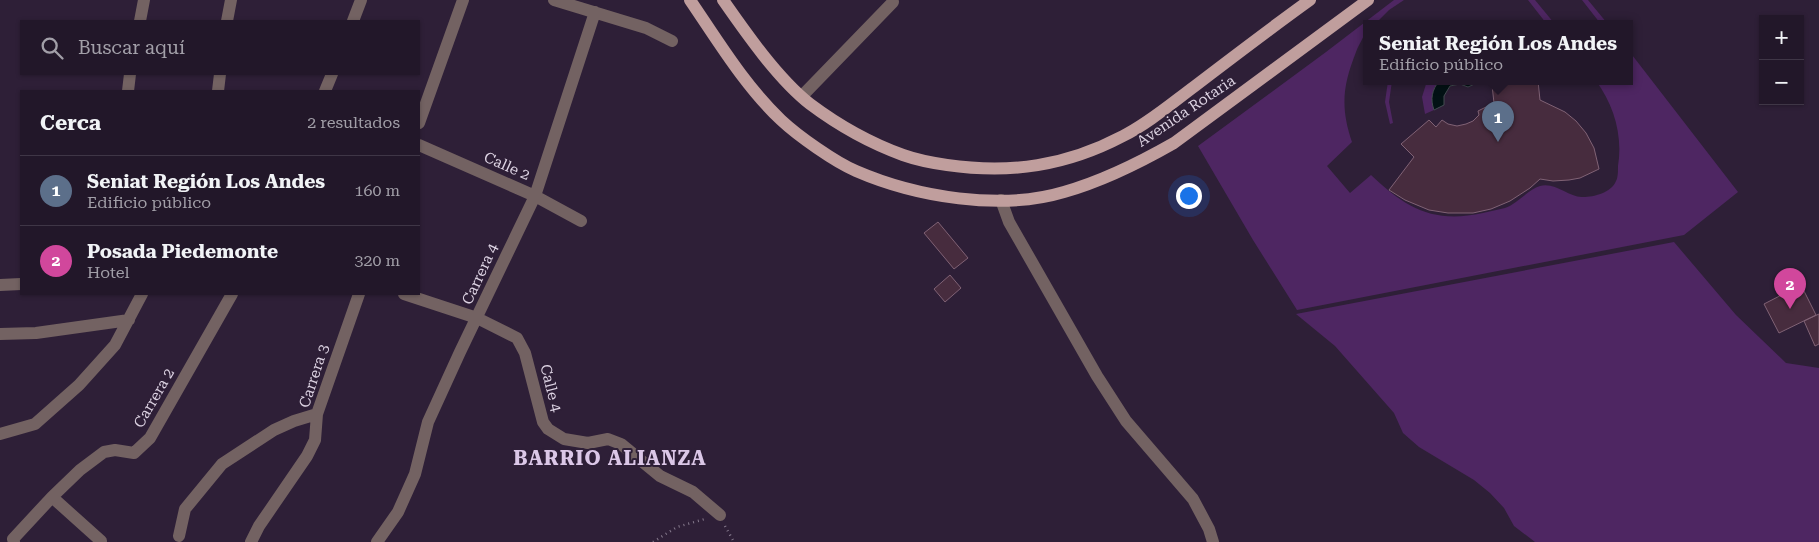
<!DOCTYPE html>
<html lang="es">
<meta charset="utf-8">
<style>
body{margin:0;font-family:"Roboto Serif",serif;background:#2a2031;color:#f1f3f6}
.controls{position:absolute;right:15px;top:15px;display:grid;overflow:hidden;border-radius:0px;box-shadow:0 1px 4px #0004}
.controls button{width:45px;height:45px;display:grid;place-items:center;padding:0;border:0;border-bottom:1px solid #3f3646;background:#221729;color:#f1f3f6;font:25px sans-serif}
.you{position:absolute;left:1188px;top:195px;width:18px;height:18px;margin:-12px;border:4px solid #fff;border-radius:50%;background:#1a73e8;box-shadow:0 0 0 8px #1a73e833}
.badge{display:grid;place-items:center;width:32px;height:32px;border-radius:50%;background:#53cbdc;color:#fff;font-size:16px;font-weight:700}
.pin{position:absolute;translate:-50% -41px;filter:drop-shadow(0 1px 2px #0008)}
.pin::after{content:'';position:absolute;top:26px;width:18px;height:15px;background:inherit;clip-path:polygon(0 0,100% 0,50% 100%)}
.popup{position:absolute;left:1363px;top:20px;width:270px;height:65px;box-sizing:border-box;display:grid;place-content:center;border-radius:0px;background:#221729;filter:drop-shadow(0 1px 4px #0005);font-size:16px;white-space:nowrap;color:#a29fa8}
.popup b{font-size:19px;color:#f1f3f6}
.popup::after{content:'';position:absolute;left:50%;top:100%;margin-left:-10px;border:10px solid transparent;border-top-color:#221729}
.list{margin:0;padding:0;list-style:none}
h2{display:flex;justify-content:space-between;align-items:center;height:65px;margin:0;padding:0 20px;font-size:21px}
h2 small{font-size:16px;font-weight:400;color:#a29fa8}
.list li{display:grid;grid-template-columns:32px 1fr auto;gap:15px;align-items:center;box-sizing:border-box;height:70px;padding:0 20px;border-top:1px solid #3f3646}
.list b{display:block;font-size:19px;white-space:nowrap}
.list p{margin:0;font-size:16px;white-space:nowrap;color:#a29fa8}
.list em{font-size:16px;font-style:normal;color:#a29fa8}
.icon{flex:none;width:28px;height:28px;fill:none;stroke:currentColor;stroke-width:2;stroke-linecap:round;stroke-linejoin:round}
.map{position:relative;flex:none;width:1819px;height:542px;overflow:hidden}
.search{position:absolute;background:#221729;box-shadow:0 1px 4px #0004;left:20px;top:20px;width:400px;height:55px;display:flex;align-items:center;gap:12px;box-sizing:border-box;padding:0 18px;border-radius:0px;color:#a29fa8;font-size:19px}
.panel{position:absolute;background:#221729;box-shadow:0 1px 4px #0004;left:20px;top:90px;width:400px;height:205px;border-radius:0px}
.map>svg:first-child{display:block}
.green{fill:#4e2662}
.water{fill:#031215;stroke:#444c52}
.building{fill:#472c3e;stroke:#806275}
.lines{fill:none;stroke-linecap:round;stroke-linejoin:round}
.path{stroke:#867a8d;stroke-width:2.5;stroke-dasharray:1 4;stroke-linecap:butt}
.minor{stroke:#736262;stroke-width:12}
.major{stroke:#c09e9d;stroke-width:12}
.labels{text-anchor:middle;stroke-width:4;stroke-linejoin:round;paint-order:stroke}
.street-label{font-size:15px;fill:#dcd2e2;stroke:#2e1f37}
.district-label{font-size:20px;font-weight:bold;letter-spacing:1px;fill:#dbc7e7;stroke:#2e1f37}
</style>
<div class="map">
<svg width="1819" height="542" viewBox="0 0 1819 542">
<rect width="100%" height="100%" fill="#2e1f37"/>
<!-- green -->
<path class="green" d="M1394,0H1404L1389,10L1376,23H1367C1367,34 1360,41 1356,52C1343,85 1340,107 1352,142L1327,166L1350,193L1371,175C1406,208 1433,224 1483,213C1490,211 1498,210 1505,208C1517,204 1529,189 1540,186C1556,182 1569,198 1583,197C1594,197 1611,193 1616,181C1618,178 1618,171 1618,166C1623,136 1614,105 1596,81H1629V51L1738,192L1684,235L1297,310L1253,240L1198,146L1326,52Z
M1528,0H1535L1554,23H1546Z
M1582,0H1588L1607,23H1600Z
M1388,81H1392L1389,102L1393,123L1390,124L1385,102Z
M1427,81H1439C1432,90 1431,99 1434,110L1425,114L1422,97Z
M1674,242L1736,315L1786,363L1819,368V542H1535L1514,526L1504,508L1490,493L1474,480L1419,447L1403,433L1394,413L1335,346L1296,314Z"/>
<!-- water -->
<path class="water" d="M1439,81H1478L1479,82L1468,87L1460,84L1450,86L1444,96V105L1434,110C1430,99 1432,90 1439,81Z"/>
<!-- building -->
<path class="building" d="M1503,81H1538L1540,100L1565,112L1576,121L1586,133L1594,148L1599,169L1580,178L1569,180L1553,181L1540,179L1530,188L1510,201L1491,209L1473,213H1448L1429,210L1405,200L1389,190L1414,157L1401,144L1429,120L1436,127L1442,120L1448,124L1457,126L1466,124L1473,121L1479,115L1478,111L1494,103L1492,85Z
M938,222L968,258L954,269L924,233Z
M950,275L961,288L945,302L934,289Z
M1801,285L1816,315L1779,333L1764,304Z
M1819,314V344L1815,346L1804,321Z"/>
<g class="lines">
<!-- path -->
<path class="path" d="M725,526L734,542
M653,542L677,527L705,519"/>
<!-- minor -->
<path class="minor" d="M554,0L646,28L672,41
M140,21L144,0
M227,21L231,0
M353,21L361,0
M128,91L130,74
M218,91L220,74
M325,91L332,74
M802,96L893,2
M419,123L463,0
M419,145L535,196L581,221
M1001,200L1009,222L1097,376L1126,421L1193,499L1209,529L1213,542
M0,285L21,284
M404,294L477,318L517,338L525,353L543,422L548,429L564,439L588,443L608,439L621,444L660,476L693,492L720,515
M0,334L36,333L129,320
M0,434L35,424L79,385L115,345L142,294
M52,497L101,541
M179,536L185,509L222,464L274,430L294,421L317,414
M14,542L13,539L52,497L80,470L104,452L115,450L134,453L150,438L232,294
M251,542L259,526L307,456L315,440L317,414L359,294
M377,542L398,512L415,474L428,422L460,352L535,196L595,12"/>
<!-- major -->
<path class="major" d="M690,0C718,41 745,86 781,120C798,136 835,162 856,171C916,197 1001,211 1064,192C1103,181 1139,163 1174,143L1368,0
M723,0C746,33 778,79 810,104C838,125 870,143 903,155C917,160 933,163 947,165C1011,174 1066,166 1123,136C1149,123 1172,103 1195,86C1233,57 1271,28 1310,0"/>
</g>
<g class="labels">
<!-- street labels -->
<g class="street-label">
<text transform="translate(1186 111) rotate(-34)" y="5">Avenida Rotaria</text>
<text transform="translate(507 166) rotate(24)" y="5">Calle 2</text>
<text transform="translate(480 274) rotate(-65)" y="5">Carrera 4</text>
<text transform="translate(314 376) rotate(-72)" y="5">Carrera 3</text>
<text transform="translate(551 388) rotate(76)" y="5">Calle 4</text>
<text transform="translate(154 398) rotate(-60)" y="5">Carrera 2</text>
</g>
<!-- district labels -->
<g class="district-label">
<text x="610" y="465">BARRIO ALIANZA</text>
</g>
</g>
</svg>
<div class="controls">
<button>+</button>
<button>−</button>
</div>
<div class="you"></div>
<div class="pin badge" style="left:1498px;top:142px;background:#5c6f8a">1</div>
<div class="popup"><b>Seniat Región Los Andes</b>Edificio público</div>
<div class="pin badge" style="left:1790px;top:309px;background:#d1479c">2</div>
<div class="search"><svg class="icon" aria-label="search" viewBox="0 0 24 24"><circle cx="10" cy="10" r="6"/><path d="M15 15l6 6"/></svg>Buscar aquí</div>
<section class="panel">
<h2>Cerca<small>2 resultados</small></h2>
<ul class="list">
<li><span class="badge" style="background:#5c6f8a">1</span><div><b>Seniat Región Los Andes</b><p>Edificio público</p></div><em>160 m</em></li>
<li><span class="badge" style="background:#d1479c">2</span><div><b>Posada Piedemonte</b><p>Hotel</p></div><em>320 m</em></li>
</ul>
</section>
</div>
